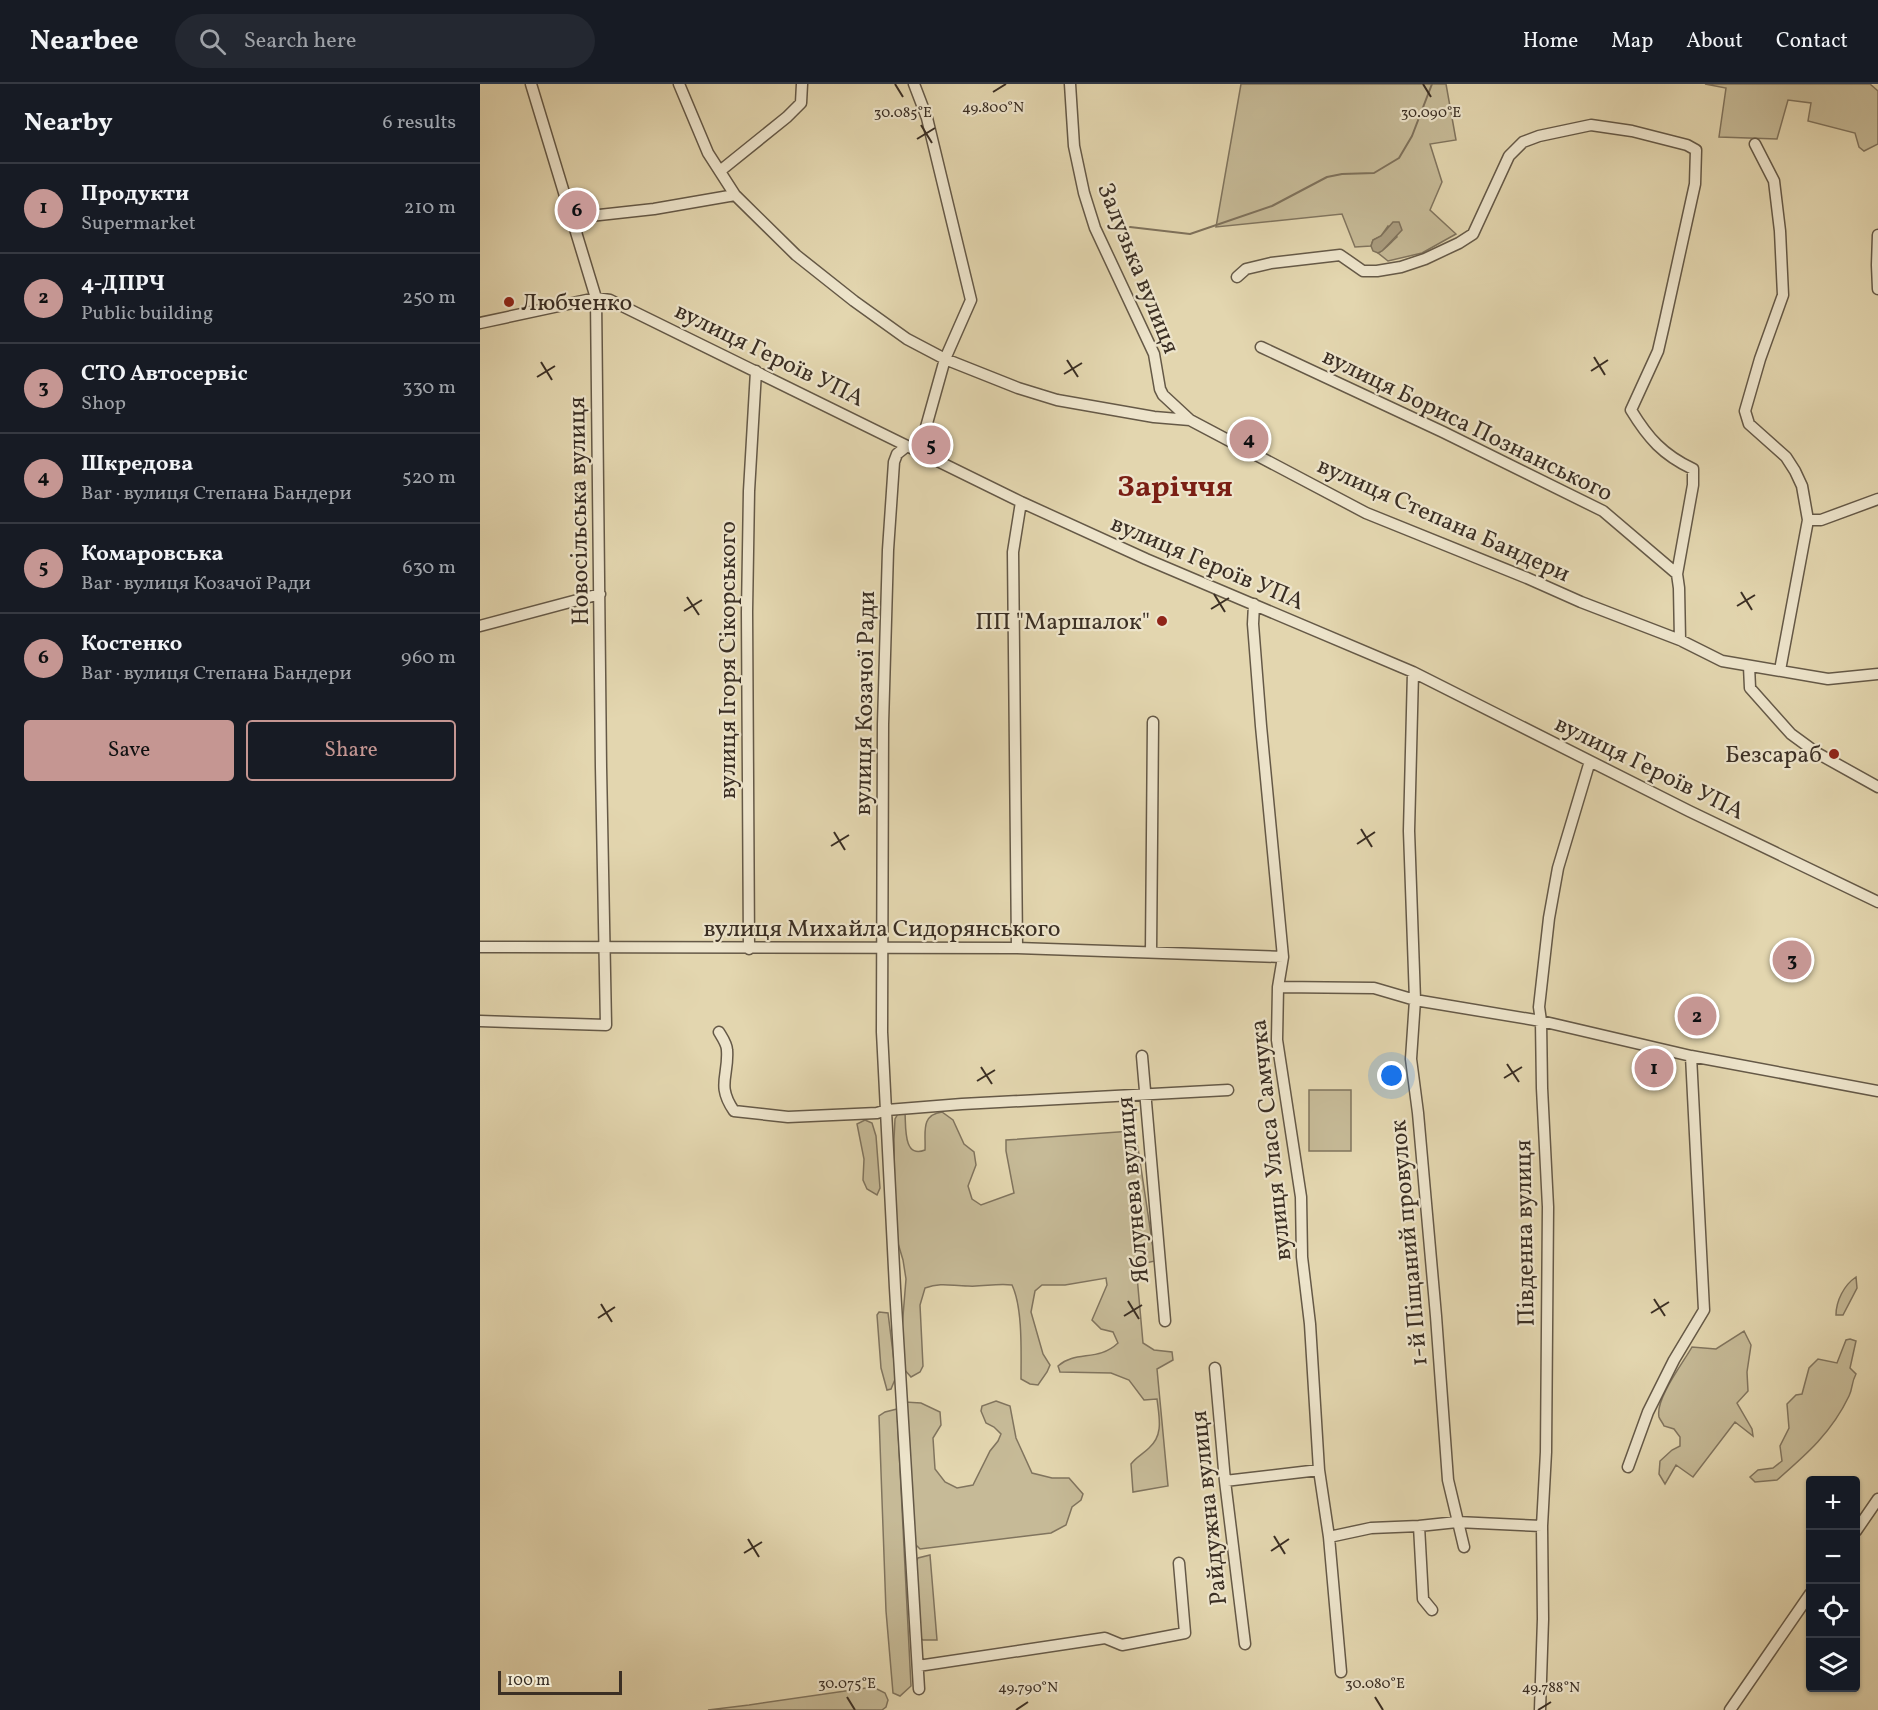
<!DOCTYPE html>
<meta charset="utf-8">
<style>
body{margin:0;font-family:Vollkorn,serif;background:#242831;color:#f1f3f6}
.controls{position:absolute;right:18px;bottom:18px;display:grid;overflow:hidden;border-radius:6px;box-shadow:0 2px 4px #0004}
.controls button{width:54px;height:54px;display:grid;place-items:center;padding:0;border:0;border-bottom:2px solid #363941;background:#171b24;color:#f1f3f6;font:30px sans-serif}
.scale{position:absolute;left:18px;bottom:15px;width:124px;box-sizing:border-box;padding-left:6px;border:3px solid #3b2f24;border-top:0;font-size:16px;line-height:21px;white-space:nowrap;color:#3b2f24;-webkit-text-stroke:4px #ede4cb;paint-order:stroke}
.you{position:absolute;left:912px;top:992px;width:21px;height:21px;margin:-15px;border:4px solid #fff;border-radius:50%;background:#1a73e8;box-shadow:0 0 0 9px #1a73e833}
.badge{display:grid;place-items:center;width:39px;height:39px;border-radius:50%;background:#c59692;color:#111;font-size:20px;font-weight:700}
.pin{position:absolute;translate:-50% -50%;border:3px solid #fff;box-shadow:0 2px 6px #0006}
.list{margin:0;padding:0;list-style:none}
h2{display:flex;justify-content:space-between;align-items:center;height:78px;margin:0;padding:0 24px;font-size:26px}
h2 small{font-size:20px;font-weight:400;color:#9ea1a6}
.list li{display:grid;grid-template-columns:39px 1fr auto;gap:18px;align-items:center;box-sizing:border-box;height:90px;padding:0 24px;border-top:2px solid #363941}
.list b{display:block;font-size:22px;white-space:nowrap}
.list p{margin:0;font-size:20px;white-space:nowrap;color:#9ea1a6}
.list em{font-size:20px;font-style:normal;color:#9ea1a6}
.actions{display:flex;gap:12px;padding:18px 24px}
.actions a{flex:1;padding:14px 0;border:2px solid #c59692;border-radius:6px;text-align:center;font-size:21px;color:#c59692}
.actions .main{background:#c59692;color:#111}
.icon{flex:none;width:33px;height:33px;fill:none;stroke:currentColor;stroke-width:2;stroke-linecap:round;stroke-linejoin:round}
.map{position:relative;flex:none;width:1398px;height:1626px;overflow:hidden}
header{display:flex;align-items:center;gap:36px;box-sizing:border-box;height:84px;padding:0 30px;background:#171b24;border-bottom:2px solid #363941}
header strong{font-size:28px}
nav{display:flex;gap:33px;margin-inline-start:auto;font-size:21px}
.search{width:420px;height:54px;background:#242831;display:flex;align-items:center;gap:15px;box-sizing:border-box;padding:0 21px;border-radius:33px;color:#9ea1a6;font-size:22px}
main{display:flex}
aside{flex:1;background:#171b24}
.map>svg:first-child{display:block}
.green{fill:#c6ba97;stroke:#80745e;stroke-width:1.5}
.water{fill:#aa9d80;stroke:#7e715b;stroke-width:1.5}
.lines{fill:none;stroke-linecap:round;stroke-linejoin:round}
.stream{stroke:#7e715b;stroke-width:2}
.minor-casing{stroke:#655947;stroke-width:13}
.minor{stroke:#ede4cb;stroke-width:10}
.ticks{fill:none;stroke:#3b2f24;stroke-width:2}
.poi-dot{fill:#8f2418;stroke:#ede4cb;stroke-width:2}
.labels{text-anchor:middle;stroke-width:4.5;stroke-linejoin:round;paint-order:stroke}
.street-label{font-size:24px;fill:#3b2f24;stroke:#ede4cb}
.poi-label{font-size:24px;fill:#3b2f24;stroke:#ede4cb;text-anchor:end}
.district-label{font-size:30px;font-weight:bold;fill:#7a1f14;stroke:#ede4cb}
.ticks-label{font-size:15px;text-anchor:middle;fill:#3b2f24;stroke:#ede4cb;stroke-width:4.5;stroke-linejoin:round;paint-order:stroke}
</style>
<header>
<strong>Nearbee</strong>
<div class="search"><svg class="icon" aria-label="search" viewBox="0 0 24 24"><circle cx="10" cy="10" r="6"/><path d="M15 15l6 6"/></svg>Search here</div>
<nav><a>Home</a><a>Map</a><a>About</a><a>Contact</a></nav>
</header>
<main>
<aside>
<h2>Nearby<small>6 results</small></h2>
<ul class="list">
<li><span class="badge">1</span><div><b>Продукти</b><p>Supermarket</p></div><em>210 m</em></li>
<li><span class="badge">2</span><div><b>4-ДПРЧ</b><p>Public building</p></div><em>250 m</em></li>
<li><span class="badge">3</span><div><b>СТО Автосервіс</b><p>Shop</p></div><em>330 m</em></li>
<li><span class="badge">4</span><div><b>Шкредова</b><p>Bar · вулиця Степана Бандери</p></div><em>520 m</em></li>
<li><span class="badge">5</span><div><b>Комаровська</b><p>Bar · вулиця Козачої Ради</p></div><em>630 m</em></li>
<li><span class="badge">6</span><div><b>Костенко</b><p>Bar · вулиця Степана Бандери</p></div><em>960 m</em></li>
</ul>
<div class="actions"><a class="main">Save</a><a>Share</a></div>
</aside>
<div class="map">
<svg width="1398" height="1626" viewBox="0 0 1398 1626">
<rect width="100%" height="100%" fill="#e3d6af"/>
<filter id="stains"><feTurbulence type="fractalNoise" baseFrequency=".00333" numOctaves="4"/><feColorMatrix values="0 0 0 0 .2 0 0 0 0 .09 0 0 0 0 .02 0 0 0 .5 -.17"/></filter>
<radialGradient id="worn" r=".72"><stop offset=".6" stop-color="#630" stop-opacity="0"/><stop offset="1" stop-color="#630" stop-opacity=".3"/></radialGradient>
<!-- green -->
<path class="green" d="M761,0H966L976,56L950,60L962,98L950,126L976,150L942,169L908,177L898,169C905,166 911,158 917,153L908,142L901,152L893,156L891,162L875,163L862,130L736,143Z
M1225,0H1390L1398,7V60L1384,67L1379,63L1375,49L1328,37L1331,19L1308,16L1297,55L1239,53L1246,4Z
M829,1006H871V1067H829Z
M419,1028L425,1029C426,1042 423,1075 445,1066C446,1049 440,1031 462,1028L473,1036L484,1060L494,1068L496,1081L488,1102L492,1115L501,1121L534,1109L526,1067V1056L652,1047L658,1064L675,1177L656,1181L663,1259L674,1266L692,1268L693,1276L677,1285L688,1402L653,1408L651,1380C656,1373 663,1370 669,1364C684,1351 679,1333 677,1315L664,1316L649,1296L631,1289L580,1288L578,1282C596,1266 618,1278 638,1259L633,1248L621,1245L612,1236L627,1201L626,1194L585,1201H562L555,1207L551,1228L563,1270L570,1281L567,1288L558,1301L550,1300L541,1295C541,1269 543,1224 532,1201C516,1199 503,1203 488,1202C471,1202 462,1198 445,1204L440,1221L443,1282L440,1288L431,1293L423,1284L421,1257L426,1195L423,1176L417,1156L415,1135L414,1055L415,1035Z
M385,1036L392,1039L396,1052L400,1104L397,1111L387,1105L383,1096L384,1075L377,1040Z
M1376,1193L1377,1204L1363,1231H1356C1356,1217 1364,1201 1376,1193Z
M399,1228L408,1229L416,1293L411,1305L407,1306L401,1284L397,1231Z
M1264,1247L1271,1261L1267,1288L1268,1307L1257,1319L1272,1345L1273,1352L1255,1338L1213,1393L1196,1381L1185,1400L1179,1390L1180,1377L1192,1366L1200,1362V1353L1194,1345L1184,1342C1183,1339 1180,1336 1179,1333C1175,1315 1203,1279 1212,1263L1236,1265Z
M1370,1255L1376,1257L1370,1284L1376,1290C1371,1299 1373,1304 1369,1312C1352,1348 1327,1370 1297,1396L1275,1398L1270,1393L1278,1386L1293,1384L1302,1377L1300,1362L1309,1344L1307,1320L1316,1311L1322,1310L1329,1284L1338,1275L1357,1279L1366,1256Z
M516,1317L530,1322L536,1354L552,1389L572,1394H589L603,1410L601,1416L592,1423L586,1441L571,1449L440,1465L435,1460L425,1318L441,1319L460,1328L461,1341L453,1354L455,1385L465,1398L477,1404L493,1401L510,1367L518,1357L521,1350L514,1343L506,1339L501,1327L502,1322Z
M417,1325L431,1602L420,1612L413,1609L406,1527L399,1332L405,1328Z
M450,1471L457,1556H443L440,1554L436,1478L438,1474Z
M393,1603L405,1609L408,1616L406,1623L402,1626H228L269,1621Z"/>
<!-- water -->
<path class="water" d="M913,138H919L922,146L902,167L898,169L893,167L891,162L893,156L901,152Z"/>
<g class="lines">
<!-- stream -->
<path class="stream" d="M650,143L710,150L792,122L847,93L862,90L894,89L919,74L932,52L952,0"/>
<defs>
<path id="minor" d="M199,0L228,69L255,111L316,171L374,217L427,255L465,275L538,304L577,316L674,333L710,336L886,429L1047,494L1101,518L1200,556L1242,577L1348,595L1398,590
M434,0L447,34L491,216L465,275L439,368
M590,0L594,62L604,109L615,144L674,270L680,305L683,311L710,336
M1275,60L1294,97L1300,147L1303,211L1280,275L1265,327L1269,340L1306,373L1315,387L1322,402L1328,436L1300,586
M240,87L307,33L321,19L322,0
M92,134L174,125L255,111
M1398,151L1397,181L1398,205
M757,193L766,185L791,179L860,171L883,187H897L921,183L945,175L979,159L993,150L1029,72L1043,58L1059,52L1111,41L1152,47L1207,61L1216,66L1215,100L1184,241L1178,267L1151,326C1168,354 1183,371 1213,385V401L1197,490L1199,504L1200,556
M0,239L116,214L130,216L541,418L666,475L933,588L1209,727L1398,818
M781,263L963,348L1123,427L1197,490
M427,362L417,370L414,378L408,466L403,640L402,948L415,1204L439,1605
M1328,436H1341L1398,415
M774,520L773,540L781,642L803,873L798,903L797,956L821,1113L822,1173L830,1240L839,1386L849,1453L861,1588
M0,542L120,510
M1269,582L1270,604L1311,650L1337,669L1398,703
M933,588L929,747L935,916L931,975L938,1029L956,1232L968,1396L984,1463
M0,863L537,864L803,873
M537,864L533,468L541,418
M269,865L267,528L269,407L276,287
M671,868L673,638
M798,903L894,904L935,916L1061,937L1211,972L1398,1007
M0,937L126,941L121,683L116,214L51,0
M239,948C242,953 247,960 247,966C249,992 236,1001 254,1027L308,1033L397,1029L407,1026L482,1020L748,1006
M662,972L685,1237
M735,1284L745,1397L765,1560
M1148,1383L1168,1328L1194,1276L1224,1226L1211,972
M745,1397L839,1386
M939,1442L943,1515L952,1526
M1376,1447L1398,1415
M849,1453L891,1444L939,1442L977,1438L1062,1442
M438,1582L625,1554L642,1561L705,1549L699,1479
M1060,1626L1063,1535L1062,1442L1066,1368L1068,1123L1062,1004L1061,937L1059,923L1069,834L1078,784L1110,677
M1250,1626L1330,1510"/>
</defs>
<!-- minor casing -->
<use href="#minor" class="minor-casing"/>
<!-- minor -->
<use href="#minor" class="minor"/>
</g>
<!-- ticks -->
<path class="ticks" d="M415,0L423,13M943,0L951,13M513,8L526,0M441,41L452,59M437,55L455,44M1114,273L1125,291M587,276L598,293M61,278L72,296M1111,287L1128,276M584,290L602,279M57,293L75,282M1261,508L1272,526M734,510L745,528M207,513L219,531M1257,522L1275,511M731,525L749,514M204,527L222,516M881,745L892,763M354,748L365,766M877,760L895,748M351,762L369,751M1027,980L1039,998M501,983L512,1000M1024,994L1042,983M497,997L515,986M1174,1215L1185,1232M648,1217L659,1235M121,1220L132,1238M1171,1229L1189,1218M644,1232L662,1221M118,1234L135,1223M794,1452L805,1470M268,1455L279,1473M791,1467L809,1455M264,1469L282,1458M367,1613L375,1626M895,1613L903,1626M536,1626L548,1618M1058,1626L1071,1618"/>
<!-- markers -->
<g class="poi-dot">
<circle cx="29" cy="218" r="6"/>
<circle cx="682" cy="537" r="6"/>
<circle cx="1354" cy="670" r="6"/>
</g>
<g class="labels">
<!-- street labels -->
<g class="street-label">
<text transform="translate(659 184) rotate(68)" y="8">Залузька вулиця</text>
<text transform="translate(290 270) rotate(26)" y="8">вулиця Героїв УПА</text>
<text transform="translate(988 340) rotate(26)" y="8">вулиця Бориса Познанського</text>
<text transform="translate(98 427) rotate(-91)" y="8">Новосільська вулиця</text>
<text transform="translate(964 435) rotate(24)" y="8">вулиця Степана Бандери</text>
<text transform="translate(728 478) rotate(23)" y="8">вулиця Героїв УПА</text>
<text transform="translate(247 576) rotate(-90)" y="8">вулиця Ігоря Сікорського</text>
<text transform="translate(384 619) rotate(-89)" y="8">вулиця Козачої Ради</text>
<text transform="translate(1170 683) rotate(26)" y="8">вулиця Героїв УПА</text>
<text x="402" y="852">вулиця Михайла Сидорянського</text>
<text transform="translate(790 1056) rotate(-96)" y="8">вулиця Уласа Самчука</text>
<text transform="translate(652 1106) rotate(-95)" y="8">Яблунева вулиця</text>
<text transform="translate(1044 1149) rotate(-91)" y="8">Південна вулиця</text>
<text transform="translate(928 1159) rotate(-95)" y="8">1-й Піщаний провулок</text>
<text transform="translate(728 1424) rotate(-96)" y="8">Райдужна вулиця</text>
</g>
<!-- poi labels -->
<g class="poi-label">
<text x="41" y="226" text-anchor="start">Любченко</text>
<text x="670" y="545">ПП "Маршалок"</text>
<text x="1342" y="678">Безсараб</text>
</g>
<!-- district labels -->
<g class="district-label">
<text x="695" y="412">Заріччя</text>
</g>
</g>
<g class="ticks-label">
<text x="513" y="28">49.800°N</text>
<text x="423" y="33">30.085°E</text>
<text x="951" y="33">30.090°E</text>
<text x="367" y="1604">30.075°E</text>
<text x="895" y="1604">30.080°E</text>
<text x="548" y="1608">49.790°N</text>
<text x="1071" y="1608">49.788°N</text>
</g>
<rect width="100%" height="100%" filter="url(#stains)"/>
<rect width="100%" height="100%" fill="url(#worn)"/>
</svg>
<div class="controls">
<button>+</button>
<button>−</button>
<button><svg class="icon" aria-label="locate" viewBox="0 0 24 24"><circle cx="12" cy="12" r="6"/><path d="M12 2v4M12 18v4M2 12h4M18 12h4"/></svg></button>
<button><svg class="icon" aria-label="layers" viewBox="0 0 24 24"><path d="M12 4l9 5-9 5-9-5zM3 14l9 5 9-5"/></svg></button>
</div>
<div class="scale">100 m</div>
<div class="you"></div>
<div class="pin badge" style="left:1174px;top:984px">1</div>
<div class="pin badge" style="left:1217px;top:932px">2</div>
<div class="pin badge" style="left:1312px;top:876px">3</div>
<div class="pin badge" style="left:769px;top:355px">4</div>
<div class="pin badge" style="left:451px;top:361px">5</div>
<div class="pin badge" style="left:97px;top:126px">6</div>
</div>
</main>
